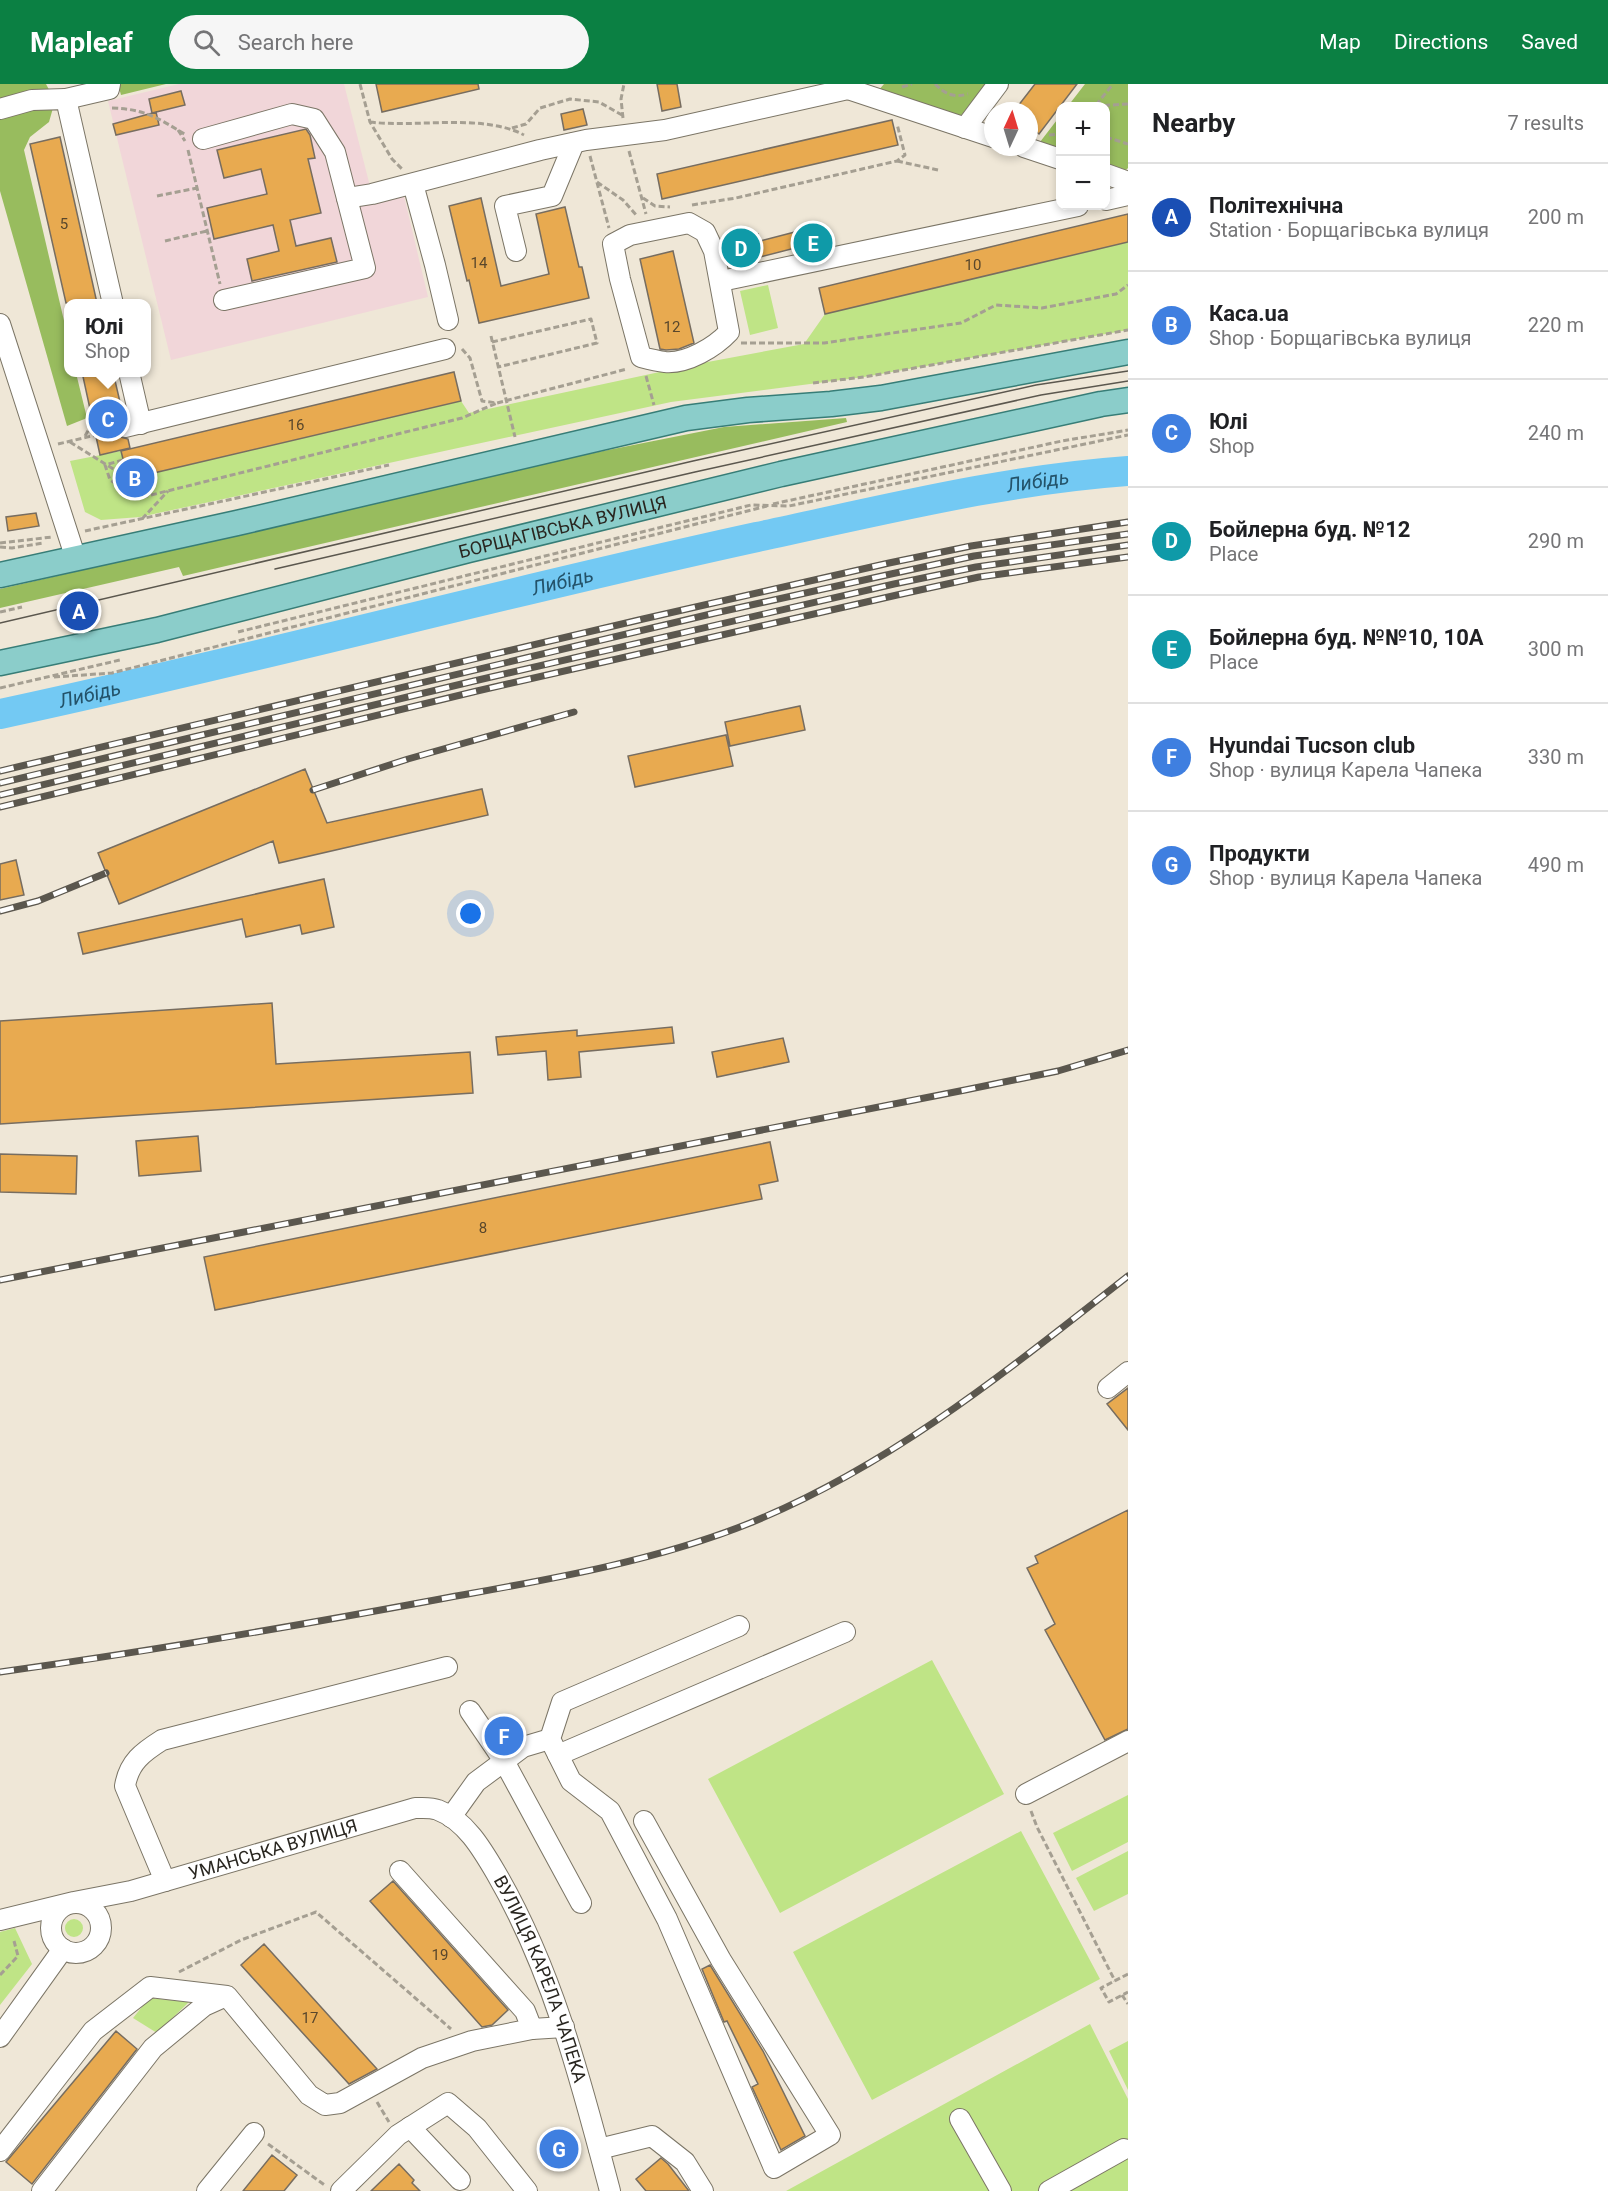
<!DOCTYPE html>
<meta charset="utf-8">
<style>
body{margin:0;font-family:Roboto,sans-serif;background:#f6f6f6;color:#202124}
.controls{position:absolute;right:18px;top:18px;display:grid;overflow:hidden;border-radius:12px;box-shadow:0 3px 9px #0003}
.controls button{width:54px;height:54px;display:grid;place-items:center;padding:0;border:0;border-bottom:2px solid #e0e0e0;background:#fff;color:#202124;font:30px sans-serif}
.compass{position:absolute;left:984px;top:18px;width:54px;height:54px;border-radius:50%;background:#fff;box-shadow:0 3px 9px #0003;rotate:4deg}
.you{position:absolute;left:471px;top:830px;width:21px;height:21px;margin:-15px;border:4px solid #fff;border-radius:50%;background:#1a73e8;box-shadow:0 0 0 9px #1a73e833}
.badge{display:grid;place-items:center;width:39px;height:39px;border-radius:50%;background:#0b8043;color:#fff;font-size:20px;font-weight:700}
.pin{position:absolute;translate:-50% -50%;border:3px solid #fff;box-shadow:0 2px 6px #0006}
.popup{position:absolute;left:64px;top:215px;width:87px;height:78px;box-sizing:border-box;display:grid;place-content:center;border-radius:12px;background:#fff;filter:drop-shadow(0 2px 4px #0005);font-size:20px;white-space:nowrap;color:#757577}
.popup b{font-size:22px;color:#202124}
.popup::after{content:'';position:absolute;left:50%;top:100%;margin-left:-12px;border:12px solid transparent;border-top-color:#fff}
.list{margin:0;padding:0;list-style:none}
h2{display:flex;justify-content:space-between;align-items:center;height:78px;margin:0;padding:0 24px;font-size:26px}
h2 small{font-size:20px;font-weight:400;color:#757577}
.list li{display:grid;grid-template-columns:39px 1fr auto;gap:18px;align-items:center;box-sizing:border-box;height:108px;padding:0 24px;border-top:2px solid #e0e0e0}
.list b{display:block;font-size:22px;white-space:nowrap}
.list p{margin:0;font-size:20px;white-space:nowrap;color:#757577}
.list em{font-size:20px;font-style:normal;color:#757577}
.icon{flex:none;width:33px;height:33px;fill:none;stroke:currentColor;stroke-width:2;stroke-linecap:round;stroke-linejoin:round}
.map{position:relative;flex:none;width:1128px;height:2107px;overflow:hidden}
header{display:flex;align-items:center;gap:36px;box-sizing:border-box;height:84px;padding:0 30px;background:#0b8043;color:#fff}
header strong{font-size:28px}
nav{display:flex;gap:33px;margin-inline-start:auto;font-size:21px}
.search{width:420px;height:54px;background:#f6f6f6;display:flex;align-items:center;gap:15px;box-sizing:border-box;padding:0 21px;border-radius:33px;color:#757577;font-size:22px}
main{display:flex}
aside{flex:1;background:#fff}
.map>svg:first-child{display:block}
.commercial{fill:#f1d6d9}
.green{fill:#bfe486}
.forest{fill:#98bc5e}
.lines{fill:none;stroke-linecap:round;stroke-linejoin:round}
.river{stroke:#73c9f3;stroke-width:30}
.building{fill:#e8aa50;stroke:#776d60;stroke-width:1.5}
.minor-casing{stroke:#7b7566;stroke-width:22}
.major-casing{stroke:#377d77;stroke-width:27}
.path{stroke:#a59f92;stroke-width:3;stroke-dasharray:6 3;stroke-linecap:butt}
.minor{stroke:#fff;stroke-width:20}
.major{stroke:#8bcdca;stroke-width:24}
.tram{stroke:#5b574e;stroke-width:1.5}
.rail-casing{stroke:#5b574e;stroke-width:7}
.rail{stroke:#fff;stroke-width:4.5;stroke-dasharray:14;stroke-linecap:butt}
.labels{text-anchor:middle;stroke-width:5;stroke-linejoin:round;paint-order:stroke}
.number-label{font-size:15px;fill:#59472c}
.street-label{font-size:18px;fill:#292620;stroke:#fff}
.water-label{font-size:20px;font-style:italic;fill:#235269;stroke:#fff}
</style>
<header>
<strong>Mapleaf</strong>
<div class="search"><svg class="icon" aria-label="search" viewBox="0 0 24 24"><circle cx="10" cy="10" r="6"/><path d="M15 15l6 6"/></svg>Search here</div>
<nav><a>Map</a><a>Directions</a><a>Saved</a></nav>
</header>
<main>
<div class="map">
<svg width="1128" height="2107" viewBox="0 0 1128 2107">
<rect width="100%" height="100%" fill="#efe7d7"/>
<!-- commercial -->
<path class="commercial" d="M179,0H344L374,118L404,112L428,213L171,276L108,17Z"/>
<!-- green -->
<path class="green" d="M1128,158V246L864,293L671,318L140,433L101,436L85,428L70,377L121,367L128,395L461,317L469,329L697,280L804,260L825,230Z
M768,201L778,244L750,251L740,207Z
M932,1576L1004,1710L780,1829L708,1695Z
M1128,1711V1758L1072,1787L1053,1749Z
M1021,1747L1100,1895L872,2016L793,1868Z
M1128,1767V1810L1094,1827L1076,1794Z
M65 1844a9 9 0 1 1 18 0a9 9 0 1 1-18 0Z
M15,1844L32,1880L0,1921V1848Z
M149,1914L189,1918L157,1949L133,1934Z
M1090,1940L1128,2015V2107H786Z
M1128,1957V2006L1109,1967Z"/>
<!-- forest -->
<path class="forest" d="M0,0H46L55,17L49,38L30,53L24,66L69,258V288L76,289L87,334L67,342L0,107Z
M118,0H166L121,11Z
M884,0H986L959,34L878,7Z
M1085,0H1128V84L1126,86L1106,79V22H1068Z
M1060,32V65L1040,58Z
M846,334L847,338L183,492L179,483L0,524V505L578,372L724,343Z"/>
<g class="lines">
<!-- river -->
<path class="river" id="s1" d="M0,630C253,576 504,508 757,453C880,427 1002,396 1128,387"/>
</g>
<!-- building -->
<path class="building" d="M376,0H478L479,5L382,28Z
M657,0H677L681,23L662,27Z
M1035,0H1077L1039,50L1029,42V27H1014Z
M181,7L185,21L152,29L149,15Z
M583,25L587,41L564,46L561,30Z
M156,28L159,41L116,51L113,40Z
M892,36L898,61L662,115L657,90Z
M306,45L310,51L315,74L308,75L321,129L290,136L296,162L331,154L337,178L252,197L247,175L279,167L273,141L214,155L207,124L267,110L261,85L224,94L217,66Z
M60,53L97,219H66L30,60Z
M481,114L501,202L549,190L536,130L565,123L579,183H582L589,214L479,239L469,196L467,197L449,122Z
M1128,130V158L825,230L819,204Z
M795,148L799,163L729,181L723,158L758,150L760,157Z
M823,149L827,163L802,168L798,155Z
M673,167L694,259L679,265L666,266L660,265L640,175Z
M82,288H113L123,331L116,335L113,345L117,352L128,355L130,364L100,371Z
M454,288L461,317L128,395L121,367Z
M36,429L39,442L8,447L6,433Z
M800,622L805,646L730,662L725,638Z
M726,651L733,682L635,703L628,672Z
M305,685L327,739L482,705L488,731L279,779L273,757L119,820L98,769Z
M16,776L24,811L0,816V780Z
M324,795L334,843L302,850L300,841L246,853L242,835L83,870L78,849Z
M272,919L276,980L470,968L473,1009L0,1040V937Z
M672,943L674,959L579,968L581,993L548,996L546,967L498,971L496,953L577,946V952Z
M783,954L789,978L717,993L712,968Z
M198,1052L201,1087L139,1092L136,1057Z
M770,1058L778,1097L759,1101L762,1115L215,1226L204,1173Z
M0,1070L77,1072L76,1110L0,1108Z
M1128,1304V1346L1107,1320Z
M1128,1426V1645L1105,1656L1045,1546L1055,1540L1027,1484L1038,1479L1035,1472Z
M393,1797L508,1926L492,1941L482,1943L370,1817Z
M264,1860L377,1985L349,2000L241,1881Z
M710,1881L763,1967L805,2052L781,2066L752,2003L758,2000L727,1937L724,1938L702,1885Z
M116,1947L137,1965L32,2100L6,2078Z
M272,2071L297,2091L284,2107H243Z
M661,2074L668,2080L689,2107H646L636,2095Z
M399,2080L414,2096L412,2099L420,2107H371Z"/>
<g class="lines">
<defs>
<g id="minor">
<path d="M836,1L993,53"/>
<path d="M66,15L109,5L110,0"/>
<path d="M0,25L32,16L66,15L113,220"/>
<path d="M965,44L998,0"/>
<path d="M203,55L292,30L314,35L335,68L365,184L224,216"/>
<path d="M1024,63L1060,75"/>
<path d="M1106,90L1128,98"/>
<path d="M413,100L435,181L448,236"/>
<path d="M347,114L372,110L540,66L586,56L665,46L848,5"/>
<path d="M1106,116L1128,111"/>
<path d="M689,139L705,148L714,167L729,248C715,263 687,280 665,278C657,277 649,275 641,273L620,195L613,160L630,151Z"/>
<path d="M516,167L505,122L552,112L574,59"/>
<path d="M721,197L1078,122"/>
<path d="M0,240L76,475"/>
<path d="M129,288L141,340"/>
<path d="M125,343L445,265"/>
<path d="M1108,1304L1128,1288"/>
<path d="M470,1627L504,1677L581,1819"/>
<path d="M558,1671L845,1548"/>
<path d="M1026,1710L1128,1657"/>
<path d="M451,1733L476,1698L523,1663L550,1655"/>
<path d="M644,1737L721,1876L830,2051L774,2084L667,1835L610,1727L571,1697L550,1655L562,1618L739,1542"/>
<path d="M400,1787L525,1927L532,1945L564,1943"/>
<path d="M165,1797L125,1702C129,1678 143,1668 162,1656L447,1583"/>
<circle cx="76" cy="1844" r="25"/>
<path id="s2" d="M0,1836L74,1818L131,1807L415,1724C422,1724 431,1723 438,1726C465,1736 482,1765 496,1789C553,1887 581,1997 610,2107"/>
<path d="M0,1953L63,1865"/>
<path d="M960,2035L1001,2107"/>
<path d="M410,2043L460,2096"/>
<path d="M599,2065L652,2052L685,2078L703,2107"/>
<path d="M0,2067L93,1947L150,1903L227,1912L309,2011L325,2021L340,2019L422,1974L472,1957L532,1945"/>
<path d="M42,2107L153,1964L204,1922L224,1913"/>
<path d="M207,2107L254,2049"/>
<path d="M341,2107L398,2051L448,2019L477,2044L527,2107"/>
<path d="M1049,2107L1124,2065"/>
</g>
<g id="major">
<path d="M0,491L237,439L686,334L748,326L831,320L881,314L1128,268"/>
<path id="s3" d="M0,579L157,546L469,466L781,390L1101,320L1128,316"/>
</g>
</defs>
<!-- minor casing -->
<use href="#minor" class="minor-casing"/>
<!-- major casing -->
<use href="#major" class="major-casing"/>
<!-- path -->
<path class="path" d="M360,0L370,38L392,75L402,85
M935,0C945,10 953,14 968,10
M902,3L912,0
M1096,21L1113,0
M1095,22L1128,20
M112,24C145,25 158,34 186,51
M623,34L621,15L624,0
M370,38C417,44 482,29 524,51
M512,44L526,40L540,24L570,15L599,18L622,31
M178,46L185,57
M1049,51L1060,50
M1106,53L1128,60
M188,66L220,200
M629,67L646,130
M590,72L609,144
M897,77L938,86
M597,98L623,116L637,132
M157,112L197,104
M643,114L655,122L670,123
M692,121L736,114L897,77L905,71L897,40
M165,157L207,147
M491,252L515,353
M492,258L591,235L597,259L498,283
M741,259H824L961,239L996,221L1042,224L1116,210L1128,201
M462,265L470,274L482,317L497,319L627,285
M646,292L654,321
M813,299L864,293L1128,246
M85,352L93,338
M70,358L118,388L126,387
M58,360L96,351
M123,376L105,381L110,396L139,414L462,334L497,319
M773,420L1062,357L1128,346
M142,435L168,407
M85,447L389,381
M0,459L52,453
M0,463L12,464L43,459
M0,528L22,523
M238,548L751,421L789,422L1128,351
M54,593L112,589L767,422
M0,604L120,576
M1031,1727L1037,1743L1115,1897
M179,1888L241,1856L316,1828L451,1945
M1128,1890L1101,1904L1109,1918L1128,1908
M0,1891L18,1872L14,1857
M1122,1911L1128,1920
M377,2018L389,2038
M268,2060L326,2102"/>
<!-- minor -->
<use href="#minor" class="minor"/>
<!-- major -->
<use href="#major" class="major"/>
<!-- tram -->
<path class="tram" d="M275,485L695,388L1041,311L1128,297
M0,539L693,377L1036,301L1128,287"/>
<defs>
<path id="rail" d="M0,687L643,535L889,479L971,462L1128,438
M0,699L715,529L891,490L974,472L1128,450
M313,706L408,675L574,628
M0,711L474,597L894,500L976,483L1128,461
M0,723L477,607L897,511L979,493L1128,473
M0,827L38,817L106,789
M0,1196L965,1006L1058,987L1128,966
M0,1588C146,1568 290,1543 435,1516C539,1497 651,1479 750,1439C892,1381 1008,1286 1128,1192"/>
</defs>
<!-- rail casing -->
<use href="#rail" class="rail-casing"/>
<!-- rail -->
<use href="#rail" class="rail"/>
</g>
<g class="labels">
<!-- number labels -->
<g class="number-label">
<text x="64" y="145">5</text>
<text x="479" y="184">14</text>
<text x="973" y="186">10</text>
<text x="672" y="248">12</text>
<text x="296" y="346">16</text>
<text x="483" y="1149">8</text>
<text x="440" y="1876">19</text>
<text x="310" y="1939">17</text>
</g>
<!-- street labels -->
<g class="street-label">
<text dy="6" stroke="none"><textPath href="#s3" startOffset="579">БОРЩАГІВСЬКА ВУЛИЦЯ</textPath></text>
<text dy="6" stroke="none"><textPath href="#s2" startOffset="282">УМАНСЬКА ВУЛИЦЯ</textPath></text>
<text dy="6" stroke="none"><textPath href="#s2" startOffset="656">ВУЛИЦЯ КАРЕЛА ЧАПЕКА</textPath></text>
</g>
<!-- water labels -->
<g class="water-label">
<text dy="7" stroke="none"><textPath href="#s1" startOffset="1064">Либідь</textPath></text>
<text dy="7" stroke="none"><textPath href="#s1" startOffset="578">Либідь</textPath></text>
<text dy="7" stroke="none"><textPath href="#s1" startOffset="92">Либідь</textPath></text>
</g>
</g>
</svg>
<div class="controls">
<button>+</button>
<button>−</button>
</div>
<svg class="compass" viewBox="-18 -18 36 36"><path d="M0-13l5 13h-10z" fill="#e53935"/><path d="M0 13l5-13h-10z" fill="#757577"/></svg>
<div class="you"></div>
<div class="pin badge" style="left:79px;top:527px;background:#1a4fb4">A</div>
<div class="pin badge" style="left:135px;top:394px;background:#3f7fe0">B</div>
<div class="pin badge" style="left:108px;top:335px;background:#3f7fe0">C</div>
<div class="popup"><b>Юлі</b>Shop</div>
<div class="pin badge" style="left:741px;top:164px;background:#0f9aa8">D</div>
<div class="pin badge" style="left:813px;top:159px;background:#0f9aa8">E</div>
<div class="pin badge" style="left:504px;top:1652px;background:#3f7fe0">F</div>
<div class="pin badge" style="left:559px;top:2065px;background:#3f7fe0">G</div>
</div>
<aside>
<h2>Nearby<small>7 results</small></h2>
<ul class="list">
<li><span class="badge" style="background:#1a4fb4">A</span><div><b>Політехнічна</b><p>Station · Борщагівська вулиця</p></div><em>200 m</em></li>
<li><span class="badge" style="background:#3f7fe0">B</span><div><b>Каса.ua</b><p>Shop · Борщагівська вулиця</p></div><em>220 m</em></li>
<li><span class="badge" style="background:#3f7fe0">C</span><div><b>Юлі</b><p>Shop</p></div><em>240 m</em></li>
<li><span class="badge" style="background:#0f9aa8">D</span><div><b>Бойлерна буд. №12</b><p>Place</p></div><em>290 m</em></li>
<li><span class="badge" style="background:#0f9aa8">E</span><div><b>Бойлерна буд. №№10, 10А</b><p>Place</p></div><em>300 m</em></li>
<li><span class="badge" style="background:#3f7fe0">F</span><div><b>Hyundai Tucson club</b><p>Shop · вулиця Карела Чапека</p></div><em>330 m</em></li>
<li><span class="badge" style="background:#3f7fe0">G</span><div><b>Продукти</b><p>Shop · вулиця Карела Чапека</p></div><em>490 m</em></li>
</ul>
</aside>
</main>
